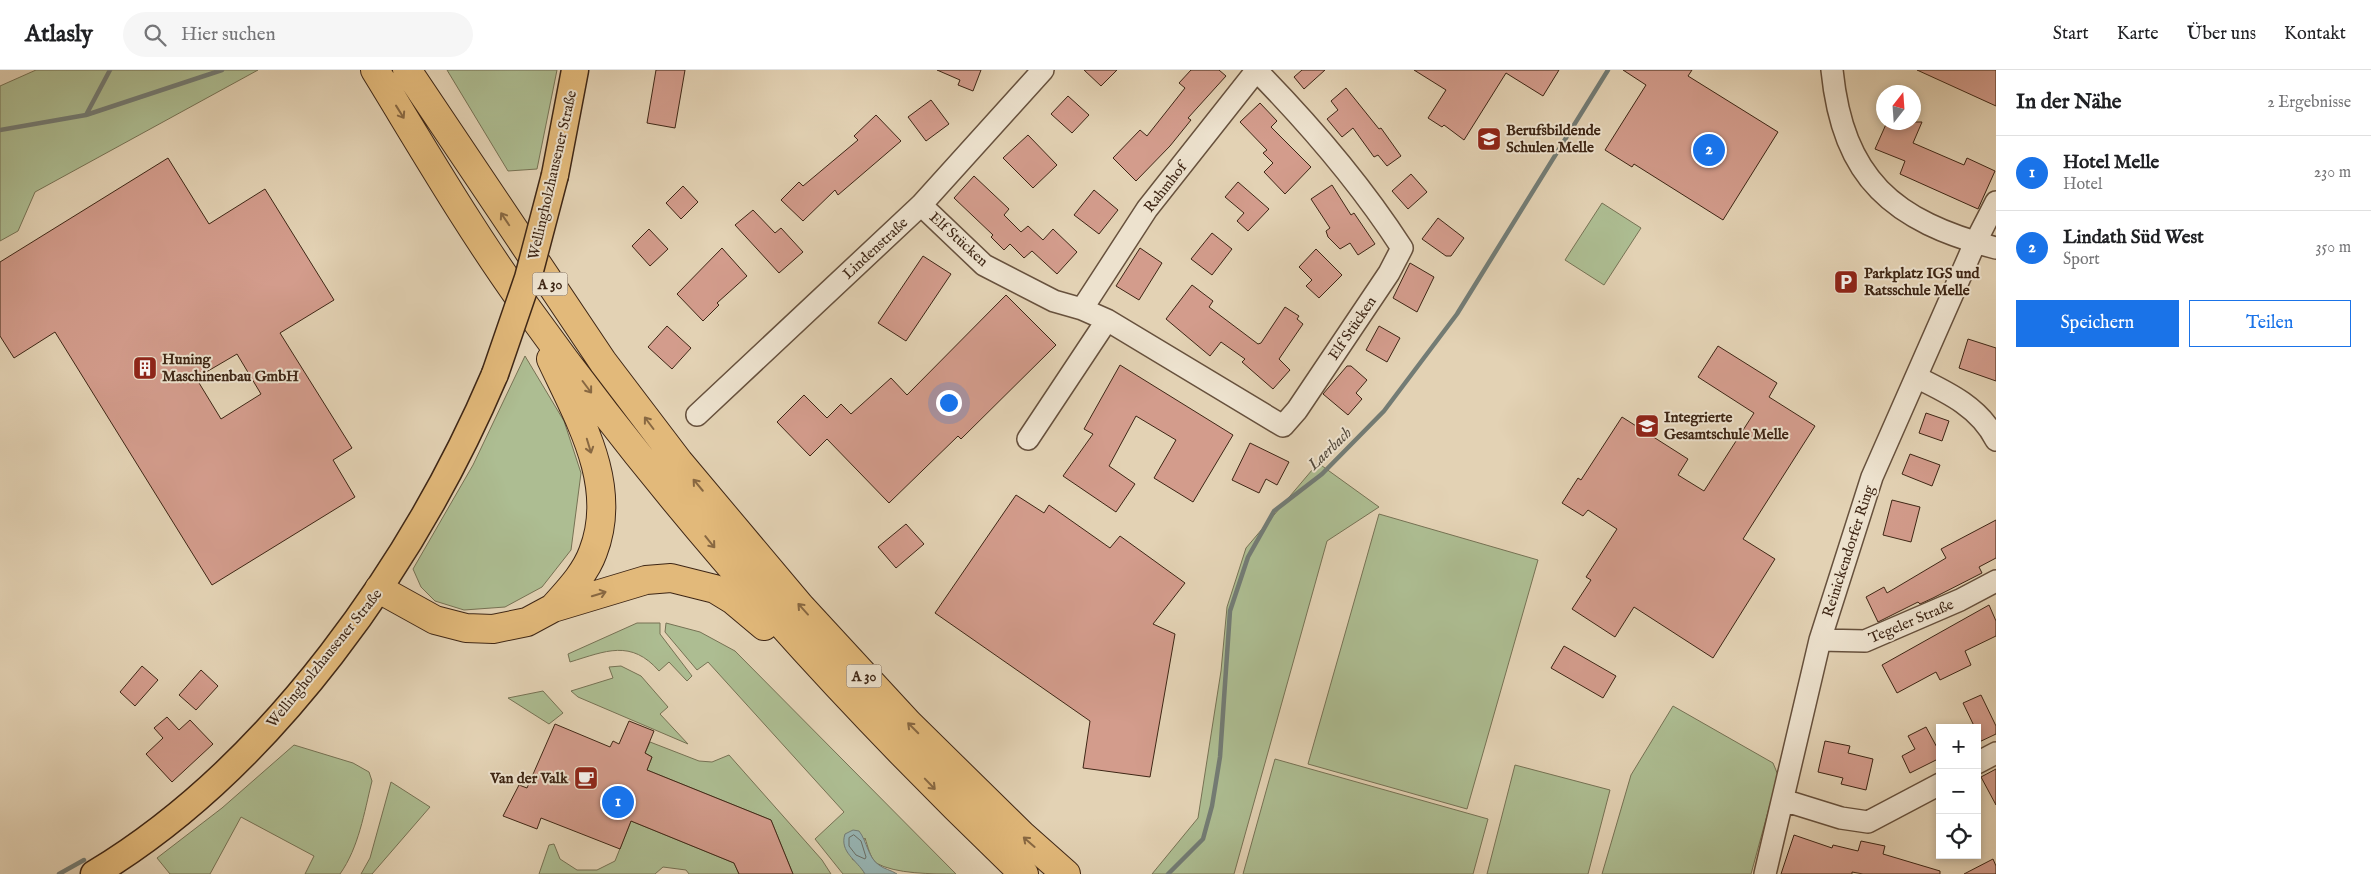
<!DOCTYPE html>
<html lang="de">
<meta charset="utf-8">
<style>
body{margin:0;font-family:"IM FELL English",serif;background:#f6f6f6;color:#202124}
.controls{position:absolute;right:15px;bottom:15px;display:grid;overflow:hidden;border-radius:0px;box-shadow:0 2px 8px #0003}
.controls button{width:45px;height:45px;display:grid;place-items:center;padding:0;border:0;border-bottom:1px solid #e0e0e0;background:#fff;color:#202124;font:25px sans-serif}
.compass{position:absolute;left:1876px;top:15px;width:45px;height:45px;border-radius:50%;background:#fff;box-shadow:0 2px 8px #0003;rotate:17deg}
.you{position:absolute;left:948px;top:332px;width:18px;height:18px;margin:-12px;border:4px solid #fff;border-radius:50%;background:#1a73e8;box-shadow:0 0 0 8px #1a73e833}
.badge{display:grid;place-items:center;width:32px;height:32px;border-radius:50%;background:#1a73e8;color:#fff;font-size:16px;font-weight:700}
.pin{position:absolute;translate:-50% -50%;border:2px solid #fff;box-shadow:0 1px 5px #0006}
.list{margin:0;padding:0;list-style:none}
h2{display:flex;justify-content:space-between;align-items:center;height:65px;margin:0;padding:0 20px;font-size:21px}
h2 small{font-size:16px;font-weight:400;color:#757577}
.list li{display:grid;grid-template-columns:32px 1fr auto;gap:15px;align-items:center;box-sizing:border-box;height:75px;padding:0 20px;border-top:1px solid #e0e0e0}
.list b{display:block;font-size:19px;white-space:nowrap}
.list p{margin:0;font-size:16px;white-space:nowrap;color:#757577}
.list em{font-size:16px;font-style:normal;color:#757577}
.actions{display:flex;gap:10px;padding:15px 20px}
.actions a{flex:1;padding:11px 0;border:1px solid #1a73e8;border-radius:0px;text-align:center;font-size:18px;color:#1a73e8}
.actions .main{background:#1a73e8;color:#fff}
.icon{flex:none;width:28px;height:28px;fill:none;stroke:currentColor;stroke-width:2;stroke-linecap:round;stroke-linejoin:round}
.map{position:relative;flex:none;width:1996px;height:804px;overflow:hidden}
header{display:flex;align-items:center;gap:30px;box-sizing:border-box;height:70px;padding:0 25px;background:#fff;border-bottom:1px solid #e0e0e0}
header strong{font-size:24px}
nav{display:flex;gap:28px;margin-inline-start:auto;font-size:18px}
.search{width:350px;height:45px;background:#f6f6f6;display:flex;align-items:center;gap:12px;box-sizing:border-box;padding:0 18px;border-radius:28px;color:#757577;font-size:19px}
main{display:flex}
aside{flex:1;background:#fff}
.map>svg:first-child{display:block}
.green{fill:#adbd92;stroke:#767254}
.water{fill:#97b6b5;stroke:#737c75}
.lines{fill:none;stroke-linecap:round;stroke-linejoin:round}
.shore{stroke:#6a6e65;stroke-width:1}
.stream{stroke:#737c75;stroke-width:4.5}
.building{fill:#d39c8c;stroke:#3e2615;fill-rule:evenodd}
.minor-casing{stroke:#67513d;stroke-width:24}
.major-casing{stroke:#3e2615;stroke-width:29}
.highway-casing{stroke:#3e2615;stroke-width:30}
.minor{stroke:#ede2ce;stroke-width:21}
.major{stroke:#e2b97a;stroke-width:26}
.highway{stroke:#e2b97a;stroke-width:28}
.major-bridge-casing{stroke:#3e2615;stroke-width:29;stroke-linecap:butt}
.major-bridge{stroke:#e2b97a;stroke-width:26}
.oneway{stroke:#886842}
.labels{text-anchor:middle;stroke-width:4;stroke-linejoin:round;paint-order:stroke}
.shield{fill:#ede2ce;stroke:#725e4c;stroke-width:1}
.shield-label{font-size:14px;font-weight:bold;fill:#3e2615}
.poi-label{font-size:15px;font-weight:bold;fill:#3e2615;stroke:#ede2ce;text-anchor:start}
.street-label{font-size:15px;fill:#3e2615;stroke:#ede2ce}
.water-label{font-size:16px;font-style:italic;fill:#544a3d;stroke:#ede2ce}
</style>
<header>
<strong>Atlasly</strong>
<div class="search"><svg class="icon" aria-label="search" viewBox="0 0 24 24"><circle cx="10" cy="10" r="6"/><path d="M15 15l6 6"/></svg>Hier suchen</div>
<nav><a>Start</a><a>Karte</a><a>Über uns</a><a>Kontakt</a></nav>
</header>
<main>
<div class="map">
<svg width="1996" height="804" viewBox="0 0 1996 804">
<rect width="100%" height="100%" fill="#e3d2b4"/>
<filter id="stains"><feTurbulence type="fractalNoise" baseFrequency=".004" numOctaves="4"/><feColorMatrix values="0 0 0 0 .2 0 0 0 0 .09 0 0 0 0 .02 0 0 0 .5 -.17"/></filter>
<radialGradient id="worn" r=".72"><stop offset=".6" stop-color="#630" stop-opacity="0"/><stop offset="1" stop-color="#630" stop-opacity=".3"/></radialGradient>
<!-- green -->
<path class="green" d="M36,0H258L35,122L18,161L0,171V16Z
M447,0H557L537,99L508,101Z
M1602,133L1641,158L1604,215L1565,190Z
M525,286L564,351L581,403L571,480L542,517L505,537L464,540L435,531L421,517L413,499L473,395Z
M1318,393L1379,437L1327,471L1234,804H1152L1198,748L1221,601L1227,537L1246,478Z
M1379,444L1538,490L1467,739L1308,694Z
M637,553H660V564L692,606L687,611L669,592L659,601C631,569 606,581 570,592L568,584Z
M666,553L700,562L735,581L956,804C932,804 895,804 876,793C870,787 868,777 865,768L852,789L859,793L865,804H843L815,769L844,742L708,592L697,600L665,562Z
M621,596L641,606L668,637L660,644L688,674L578,627L571,621L613,608L609,597Z
M543,621L563,643L549,654L508,628Z
M1673,636L1773,693L1778,705L1751,804H1602L1631,705Z
M650,672L699,691L712,692L729,685L822,790L831,804H793L771,750L647,700L652,687L645,683Z
M294,675L353,693L369,702L372,711C364,743 359,777 340,804H305L314,786L241,747L210,804H170L157,788L222,738Z
M1275,689L1488,749L1473,804H1243Z
M1515,695L1610,720L1588,804H1487Z
M391,712L430,737L372,804H361L370,788Z
M631,751L734,793L739,804H689L686,800L663,797L655,804H539L549,775L554,774L560,789L577,800H597L615,791Z"/>
<!-- water -->
<path class="water" d="M853,760L859,761C867,771 868,788 879,795C884,799 891,800 897,804H865C857,790 839,782 845,764Z"/>
<g class="lines">
<!-- shore -->
<path class="shore" d="M854,765L861,771L866,787L865,789L856,785L849,776V768Z"/>
<!-- stream -->
<path class="stream" d="M86,45L222,0
M0,60L86,45L110,0
M59,804L84,790
M1168,804L1203,769L1212,736L1220,687L1230,541L1248,487L1274,441L1322,404L1384,341L1457,244L1608,0"/>
</g>
<!-- building -->
<path class="building" d="M656,0H685L675,58L647,53Z
M937,0H981L973,21L958,15L960,10Z
M1084,0H1117L1101,16Z
M1191,0H1219L1226,6L1188,48L1191,50L1170,76L1136,111L1113,88L1140,60L1147,66L1185,18L1179,13Z
M1302,0H1325L1304,19L1294,7Z
M1414,0H1559L1543,26L1506,3L1464,70L1444,55L1442,57L1428,48L1446,20Z
M1623,0H1692L1688,6L1778,62L1723,150L1634,94L1632,97L1605,80L1646,15Z
M1917,0H1996V36Z
M1346,18L1379,59L1381,58L1401,86L1387,96L1378,85L1374,87L1353,58L1342,67L1327,49L1338,40L1331,31Z
M1068,26L1089,45L1072,63L1051,44Z
M931,30L949,54L926,71L908,47Z
M1260,33L1277,51L1271,57L1311,97L1285,124L1264,102L1273,93L1263,83L1267,80L1240,52Z
M876,45L901,71L838,125L835,120L803,151L781,130L799,112L803,116L858,70L854,66Z
M1887,52H1922L1913,73L1964,95L1967,88L1995,101L1978,139L1900,104L1905,91L1875,79Z
M1028,65L1057,95L1033,118L1003,88Z
M168,88L209,154L265,119L334,230L280,263L352,378L333,390L355,427L212,515L55,262L14,288L0,266V192ZM237,284L261,324L221,349L196,308Z
M1411,104L1427,122L1408,139L1392,121Z
M974,106L1009,139L1004,145L1021,162L1028,156L1043,170L1053,159L1077,182L1057,204L1032,181L1024,188L1010,174L1004,180L991,167L993,165L954,128Z
M1238,112L1269,139L1248,161L1237,151L1244,143L1225,127Z
M1332,115L1351,145L1354,143L1375,174L1358,185L1350,173L1340,179L1328,167L1326,161L1330,158L1311,129Z
M683,116L698,132L681,149L666,133Z
M1094,120L1118,140L1099,164L1074,145Z
M753,140L775,163L781,158L803,182L779,203L735,155Z
M1438,148L1464,168L1451,186H1446L1422,169Z
M649,159L668,179L650,196L632,176Z
M1212,163L1232,179L1212,205L1191,189Z
M722,178L747,206L717,233L719,235L703,251L677,224Z
M1140,178L1162,193L1139,230L1116,216Z
M1316,179L1342,205L1319,228L1306,216L1312,210L1299,197Z
M923,186L951,204L906,271L878,253Z
M1410,193L1434,207L1417,242L1393,228Z
M1192,215L1213,231L1209,237L1258,274L1261,273L1285,237L1299,246L1297,249L1303,254L1279,289L1290,300L1273,319L1242,292L1245,289L1221,272L1210,286L1166,249Z
M1006,225L1056,275L961,369L958,366L889,433L827,369L810,386L777,352L804,325L827,348L841,334L851,344L891,308L907,325Z
M667,256L691,278L672,299L648,277Z
M1379,256L1400,268L1387,292L1366,280Z
M1968,269L1996,278V311L1959,298Z
M1718,276L1777,313L1769,327L1815,356L1743,469L1775,489L1713,588L1634,537L1615,567L1572,539L1591,510L1586,507L1617,459L1588,440L1583,446L1562,433L1578,408L1581,410L1622,347L1688,389L1678,405L1704,421L1754,343L1698,307Z
M1120,295L1233,365L1193,432L1154,408L1176,370L1136,346L1109,396L1135,414L1116,442L1063,406L1093,364L1084,359Z
M1347,296H1351L1367,310L1356,323L1362,329L1348,345L1323,324Z
M1926,343L1949,351L1942,371L1919,363Z
M1250,373L1289,392L1277,415L1266,409L1259,423L1232,410Z
M1910,384L1940,395L1932,416L1902,404Z
M1016,425L1044,443L1049,435L1110,478L1120,466L1185,513L1153,554L1175,564L1150,707L1083,698L1090,651L935,543Z
M1892,430L1920,437L1911,472L1883,465Z
M1996,450V488L1979,497L1982,503L1933,528L1920,534L1918,532L1878,552L1866,527L1884,517L1887,523L1946,488L1941,479Z
M906,454L924,474L896,498L878,477Z
M1989,535L1996,551V566L1965,581L1971,595L1940,610L1936,602L1897,623L1882,595Z
M1564,576L1616,606L1603,628L1551,598Z
M142,596L158,610L135,636L120,622Z
M201,600L218,616L196,640L179,625Z
M1981,625L1996,656V664L1977,673V658H1975L1963,633Z
M167,647L179,660L190,650L213,674L172,712L146,684L163,668L154,658Z
M629,651L654,661L645,683L652,687L647,700L771,750L793,804H739L734,793L631,751L620,779L541,748L537,759L503,746L519,715L527,718L555,654L610,677L613,671L619,674Z
M1926,657L1940,683V688L1910,703L1902,686L1915,679L1908,666Z
M1825,671L1850,676L1848,683L1873,689L1866,720L1841,714L1843,708L1818,702Z
M1996,699V735L1981,707Z
M1794,765L1832,778L1833,775L1858,781L1861,771L1885,776L1883,784L1940,801V804H1863L1852,802V804H1781Z
M1993,789L1996,796V804H1964Z"/>
<g class="lines">
<defs>
<path id="minor" d="M1832,0C1843,109 1893,151 1996,178
M921,135L984,195L1054,231L1082,239L1107,250L1283,356L1297,340L1389,203L1402,178C1360,113 1310,55 1256,0
M1082,239L1147,139L1256,1
M1918,308C1949,323 1980,338 1996,370
M697,345L921,135L1043,0
M1028,369L1107,250
M1820,570L1865,571L1960,530L1996,511
M1977,693L1996,683
M1783,730L1841,748L1868,752L1940,714
M1765,804L1820,570L1872,407L1975,173L1996,132"/>
<path id="major" d="M555,105L575,0
M94,804C272,697 415,492 495,304"/>
<path id="highway" d="M375,0C424,80 471,161 526,237C673,442 842,630 1024,804
M407,0L603,292L679,392L800,536L908,653L1022,765L1066,804
M551,289C579,349 619,415 593,482C585,504 568,521 553,538
M379,519L435,550L466,558L493,559L527,552L553,538L646,510L671,508L715,519L733,530L764,556"/>
</defs>
<!-- minor casing -->
<use href="#minor" class="minor-casing"/>
<!-- major casing -->
<use href="#major" class="major-casing"/>
<!-- highway casing -->
<use href="#highway" class="highway-casing"/>
<!-- minor -->
<use href="#minor" class="minor"/>
<!-- major -->
<use href="#major" class="major"/>
<!-- highway -->
<use href="#highway" class="highway"/>
<defs>
<path id="major-bridge" d="M495,304L528,208L555,105"/>
</defs>
<!-- major-bridge casing -->
<use href="#major-bridge" class="major-bridge-casing"/>
<!-- major-bridge -->
<use href="#major-bridge" class="major-bridge"/>
</g>
<!-- one-way arrows -->
<defs><path id="oneway-shaft" d="M-6 0H5M1.5-3L5.5 0L1.5 3" fill="none" stroke-width="1.6" stroke-linecap="round" stroke-linejoin="round" transform="scale(1.25)"/></defs>
<g class="oneway">
<use href="#oneway-shaft" transform="translate(400 42) rotate(58)"/>
<use href="#oneway-shaft" transform="translate(505 149) rotate(-124)"/>
<use href="#oneway-shaft" transform="translate(587 317) rotate(53)"/>
<use href="#oneway-shaft" transform="translate(649 353) rotate(-127)"/>
<use href="#oneway-shaft" transform="translate(589 376) rotate(73)"/>
<use href="#oneway-shaft" transform="translate(698 415) rotate(-130)"/>
<use href="#oneway-shaft" transform="translate(710 472) rotate(51)"/>
<use href="#oneway-shaft" transform="translate(599 524) rotate(-17)"/>
<use href="#oneway-shaft" transform="translate(803 539) rotate(-132)"/>
<use href="#oneway-shaft" transform="translate(913 658) rotate(-135)"/>
<use href="#oneway-shaft" transform="translate(930 714) rotate(46)"/>
<use href="#oneway-shaft" transform="translate(1029 772) rotate(-139)"/>
</g>
<!-- icons -->
<defs>
<symbol id="school-square" viewBox="-11 -11 22 22"><rect x="-9" y="-9" width="18" height="18" rx="4" fill="#8f2418" stroke="#ede2ce"/><path d="M0-5L7-2L0 1L-7-2ZM-4 1L0 2.5L4 1V4Q0 6-4 4Z" fill="#fff"/></symbol>
<symbol id="parking-square" viewBox="-11 -11 22 22"><rect x="-9" y="-9" width="18" height="18" rx="4" fill="#8f2418" stroke="#ede2ce"/><path d="M-3.5-5.5H1a3.5 3.5 0 0 1 0 7H-1V5.5H-3.5ZM-1-3.4V-.6H.8a1.4 1.4 0 0 0 0-2.8Z" fill="#fff"/></symbol>
<symbol id="building-square" viewBox="-11 -11 22 22"><rect x="-9" y="-9" width="18" height="18" rx="4" fill="#8f2418" stroke="#ede2ce"/><path d="M-4-6H4V6H1V3H-1V6H-4ZM-2.5-4.3h1.7v1.8h-1.7ZM.8-4.3h1.7v1.8H.8ZM-2.5-1h1.7V.8h-1.7ZM.8-1h1.7V.8H.8Z" fill="#fff"/></symbol>
<symbol id="cafe-square" viewBox="-11 -11 22 22"><rect x="-9" y="-9" width="18" height="18" rx="4" fill="#8f2418" stroke="#ede2ce"/><path d="M-5.5-4.5H6V0H3Q3 3.5 0 3.5H-2.5Q-5.5 3.5-5.5 0ZM3-3.2v2h1.7v-2ZM-6 4.5H4V6H-6Z" fill="#fff"/></symbol>
</defs>
<g fill-rule="evenodd">
<use href="#school-square" x="1475" y="55" width="28" height="28"/>
<use href="#parking-square" x="1832" y="198" width="28" height="28"/>
<use href="#building-square" x="131" y="284" width="28" height="28"/>
<use href="#school-square" x="1633" y="342" width="28" height="28"/>
<use href="#cafe-square" x="572" y="694" width="28" height="28"/>
</g>
<g class="labels">
<!-- shield labels -->
<g class="shield">
<rect x="532.5" y="202.5" width="35" height="23" rx="4"/>
<rect x="846.5" y="594.5" width="35" height="23" rx="4"/>
</g>
<g class="shield-label">
<text x="550" y="219">A 30</text>
<text x="864" y="611">A 30</text>
</g>
<!-- poi labels -->
<g class="poi-label">
<text x="1506" y="65">Berufsbildende<tspan x="1506" dy="17">Schulen Melle</tspan></text>
<text x="1864" y="208">Parkplatz IGS und<tspan x="1864" dy="17">Ratsschule Melle</tspan></text>
<text x="162" y="294">Huning<tspan x="162" dy="17">Maschinenbau GmbH</tspan></text>
<text x="1664" y="352">Integrierte<tspan x="1664" dy="17">Gesamtschule Melle</tspan></text>
<text x="568" y="713" text-anchor="end">Van der Valk</text>
</g>
<!-- street labels -->
<g class="street-label">
<text transform="translate(552 105) rotate(-77)" y="5">Wellingholzhausener Straße</text>
<text transform="translate(1165 117) rotate(-52)" y="5">Rahmhof</text>
<text transform="translate(959 169) rotate(42)" y="5">Elf Stücken</text>
<text transform="translate(875 178) rotate(-43)" y="5">Lindenstraße</text>
<text transform="translate(1352 258) rotate(-56)" y="5">Elf Stücken</text>
<text transform="translate(1848 481) rotate(-72)" y="5">Reinickendorfer Ring</text>
<text transform="translate(1911 551) rotate(-23)" y="5">Tegeler Straße</text>
<text transform="translate(324 588) rotate(-51)" y="5">Wellingholzhausener Straße</text>
</g>
<!-- water labels -->
<g class="water-label">
<text transform="translate(1329 378) rotate(-44)" y="6">Laerbach</text>
</g>
</g>
<rect width="100%" height="100%" filter="url(#stains)"/>
<rect width="100%" height="100%" fill="url(#worn)"/>
</svg>
<div class="controls">
<button>+</button>
<button>−</button>
<button><svg class="icon" aria-label="locate" viewBox="0 0 24 24"><circle cx="12" cy="12" r="6"/><path d="M12 2v4M12 18v4M2 12h4M18 12h4"/></svg></button>
</div>
<svg class="compass" viewBox="-18 -18 36 36"><path d="M0-13l5 13h-10z" fill="#e53935"/><path d="M0 13l5-13h-10z" fill="#757577"/></svg>
<div class="you"></div>
<div class="pin badge" style="left:618px;top:732px">1</div>
<div class="pin badge" style="left:1709px;top:80px">2</div>
</div>
<aside>
<h2>In der Nähe<small>2 Ergebnisse</small></h2>
<ul class="list">
<li><span class="badge">1</span><div><b>Hotel Melle</b><p>Hotel</p></div><em>230 m</em></li>
<li><span class="badge">2</span><div><b>Lindath Süd West</b><p>Sport</p></div><em>350 m</em></li>
</ul>
<div class="actions"><a class="main">Speichern</a><a>Teilen</a></div>
</aside>
</main>
